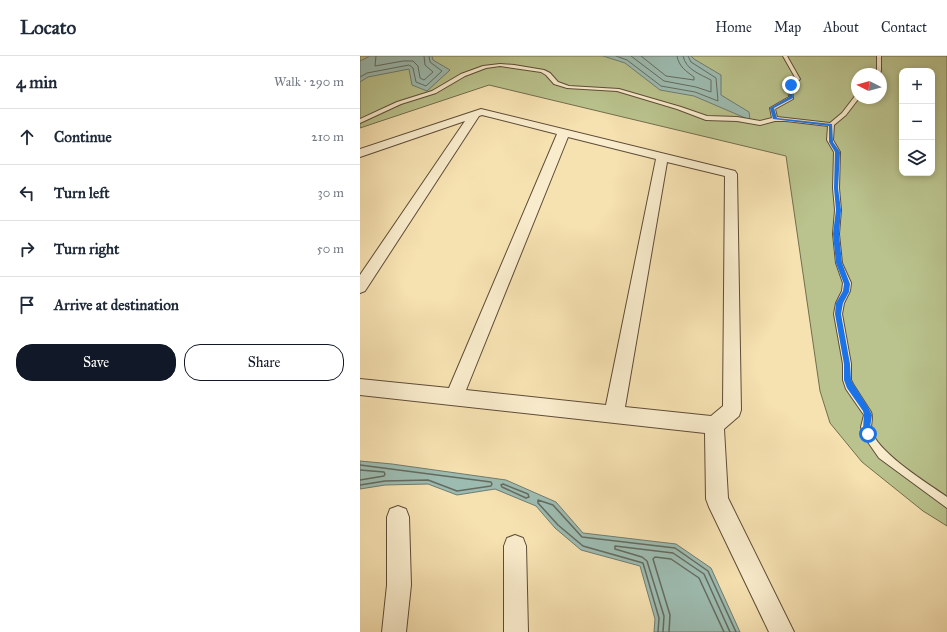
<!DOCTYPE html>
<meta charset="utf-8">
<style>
body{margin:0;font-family:"IM FELL Great Primer",serif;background:#f2f2f3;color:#1f2937}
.controls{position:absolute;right:12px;top:12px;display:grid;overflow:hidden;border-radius:8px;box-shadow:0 2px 6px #0003}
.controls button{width:36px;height:36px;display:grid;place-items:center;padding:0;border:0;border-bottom:1px solid #e0e1e3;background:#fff;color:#1f2937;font:20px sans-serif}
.compass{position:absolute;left:491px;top:12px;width:36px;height:36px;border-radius:50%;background:#fff;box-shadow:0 2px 6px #0003;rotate:276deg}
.stop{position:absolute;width:12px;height:12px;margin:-9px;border:3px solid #1a73e8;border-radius:50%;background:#fff}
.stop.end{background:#1a73e8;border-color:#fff;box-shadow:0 1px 4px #0008}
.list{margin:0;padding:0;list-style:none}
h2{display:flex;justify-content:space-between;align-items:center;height:52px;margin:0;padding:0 16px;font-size:17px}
h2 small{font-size:13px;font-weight:400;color:#747a83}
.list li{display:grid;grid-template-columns:26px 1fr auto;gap:12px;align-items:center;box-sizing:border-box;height:56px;padding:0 16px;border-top:1px solid #e0e1e3}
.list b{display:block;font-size:15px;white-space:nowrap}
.list em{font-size:13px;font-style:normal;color:#747a83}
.actions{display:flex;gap:8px;padding:12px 16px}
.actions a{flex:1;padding:9px 0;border:1px solid #111827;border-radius:16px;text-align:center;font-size:14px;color:#111827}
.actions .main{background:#111827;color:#fff}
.icon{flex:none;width:22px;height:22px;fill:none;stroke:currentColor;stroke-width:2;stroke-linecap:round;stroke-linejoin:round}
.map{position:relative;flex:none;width:587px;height:576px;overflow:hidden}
header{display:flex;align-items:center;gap:24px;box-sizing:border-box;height:56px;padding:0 20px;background:#fff;border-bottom:1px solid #e0e1e3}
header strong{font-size:19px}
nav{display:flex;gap:22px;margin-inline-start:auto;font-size:14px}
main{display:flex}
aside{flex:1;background:#fff}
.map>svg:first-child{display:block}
.green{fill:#bac38d;stroke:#726e4e;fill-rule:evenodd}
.water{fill:#9dbcb1;stroke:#6f7b70}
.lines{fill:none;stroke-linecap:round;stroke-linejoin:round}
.shore-far1{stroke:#646b60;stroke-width:1}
.shore{stroke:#646b60;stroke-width:1.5}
.service-casing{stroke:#5e4c38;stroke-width:2}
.minor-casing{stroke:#5e4c38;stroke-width:2}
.service{fill:#f9eccc;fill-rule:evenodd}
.minor{fill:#f9eccc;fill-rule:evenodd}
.route{fill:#1a73e8}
</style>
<header>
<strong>Locato</strong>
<nav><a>Home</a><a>Map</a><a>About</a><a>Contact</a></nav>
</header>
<main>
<aside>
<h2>4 min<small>Walk · 290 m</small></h2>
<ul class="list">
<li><svg class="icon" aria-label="ahead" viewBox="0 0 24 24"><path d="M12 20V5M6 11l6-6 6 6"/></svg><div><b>Continue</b></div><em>210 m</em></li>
<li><svg class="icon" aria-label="left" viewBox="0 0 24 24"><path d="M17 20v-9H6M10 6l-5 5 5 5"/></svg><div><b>Turn left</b></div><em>30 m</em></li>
<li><svg class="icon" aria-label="right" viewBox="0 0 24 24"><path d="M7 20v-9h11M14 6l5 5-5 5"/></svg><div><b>Turn right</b></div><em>50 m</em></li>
<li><svg class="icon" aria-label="arrive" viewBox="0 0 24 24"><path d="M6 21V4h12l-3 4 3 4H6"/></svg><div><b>Arrive at destination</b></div></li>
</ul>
<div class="actions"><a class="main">Save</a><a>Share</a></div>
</aside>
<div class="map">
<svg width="587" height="576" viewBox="0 0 587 576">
<rect width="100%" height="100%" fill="#f6e1b1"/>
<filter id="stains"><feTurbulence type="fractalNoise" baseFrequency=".005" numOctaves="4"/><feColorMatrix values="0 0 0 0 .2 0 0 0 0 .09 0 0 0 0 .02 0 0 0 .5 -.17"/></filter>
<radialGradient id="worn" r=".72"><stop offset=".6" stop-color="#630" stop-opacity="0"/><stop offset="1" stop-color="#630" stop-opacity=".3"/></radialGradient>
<!-- green -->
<path class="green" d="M0,0H587V470L563,455L502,406L470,367L460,335L426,100L129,29L0,72ZM542,15H572V117H542ZM497,18H521V42H497Z"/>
<!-- water -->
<path class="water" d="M10,0H72L73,4L90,14L67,35L52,29L49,13L8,21L0,26V5Z
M243,0H331L334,3L361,19V39L389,56L390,64L334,40L300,34L265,7Z
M0,405L32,408L146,424L196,446L223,477L316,488L351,512L380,576H294L295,563L280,510L221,494L195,472L176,450L135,433L97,439L68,428L25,429L0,433Z"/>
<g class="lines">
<!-- shore-far1 -->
<path class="shore-far1" d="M16,0L15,10L43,5H53L58,10L60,22L64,24L73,16L65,9L64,0
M256,0L267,4L301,30L335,36L358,45L356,22L331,6L328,0
M271,0L304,25L336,31L351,36V24C340,18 326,14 323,0
M281,0L306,20L334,24V21C326,15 319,11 317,0
M0,21L7,17L49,9L53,12L56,26L66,30L82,15L70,6L69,0"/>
<!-- shore -->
<path class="shore" d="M0,409L131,426L132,428L131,430L97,435L68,424L25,425L0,429
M0,414L24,416L25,418L24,420L0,424
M143,428L168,438L169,441L166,442L142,431L141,429Z
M298,576L299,562L283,507L223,490L198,469L178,447V444L193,449L222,481L315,492L348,515L376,576
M303,576L304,560L287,505L282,501L255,493V490L313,497L344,518L370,576
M309,576L310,559L293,503L295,501L311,503L339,522L364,576"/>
<defs>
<path id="service" d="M423,0H427L440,23L432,31L433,43L415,53L417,61L470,67L482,57L495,40H497V42H499L486,59L474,69L473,84L480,96L479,132L481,154L479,178L482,207L491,227L490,235L484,247L482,258L491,308V324L493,328L511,356C514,363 509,370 512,377C523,400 566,426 587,441V452L519,402L503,379L501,371L504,359L486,333L483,324V308L474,258L476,247L482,235L483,227L476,207L473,178L475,154L473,132L474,96L467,84L468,70L426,65H415L400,69L377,65L346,64L317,53L257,35L207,32L194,28L186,19L181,16L140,10L126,12L105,20L76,37L41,48L0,67V63L37,46L72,35L101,18L123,10L140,8L154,9L184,14L190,17L198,26L209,30L259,33L321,51L347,60L377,61L400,65L412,62L410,52L429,41L428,31L436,23Z
M517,0H521V15L519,18H515L517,15Z"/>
<path id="minor" d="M121,53L375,115L377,118L381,354L379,360L364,373L368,442L434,576H409L349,451L346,443L345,377L0,339V323L89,332L197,78L122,59L119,60L5,235L0,237V219L105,65L0,101V93ZM208,81L296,103L246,349L106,334ZM307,106L365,120L363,350L351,360L265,351Z
M38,450L46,453L49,461L51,529L46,576H22L27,529V461L30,453Z
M155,479L163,482L166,490L168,576H144V490L147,482Z"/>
</defs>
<!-- service casing -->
<use href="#service" class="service-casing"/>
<!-- minor casing -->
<use href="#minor" class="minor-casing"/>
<!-- service -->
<use href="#service" class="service"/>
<!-- minor -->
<use href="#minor" class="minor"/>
</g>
<!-- route -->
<path class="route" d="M430,28L433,29L432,31L433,42L414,52L417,62L472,68L473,86L480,96L478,132L481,154L479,178L482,207L490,228L489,236L483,247L481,258L490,308L491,324L508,351L512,359L510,371L512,378L508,382C499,377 506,363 503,355L487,332L484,324V308L475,258L476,247L483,235L484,228L476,207L473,178L476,154L474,132L475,96L469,86V70L413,63L410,52L429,41L428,31Z"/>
<rect width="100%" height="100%" filter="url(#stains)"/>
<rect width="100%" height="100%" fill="url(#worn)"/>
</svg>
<div class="controls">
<button>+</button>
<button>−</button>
<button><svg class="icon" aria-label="layers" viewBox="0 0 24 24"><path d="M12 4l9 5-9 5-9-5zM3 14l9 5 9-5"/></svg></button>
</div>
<svg class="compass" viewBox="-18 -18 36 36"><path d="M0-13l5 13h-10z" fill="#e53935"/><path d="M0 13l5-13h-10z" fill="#747a83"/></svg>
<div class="stop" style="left:508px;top:378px"></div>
<div class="stop end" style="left:431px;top:29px"></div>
</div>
</main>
